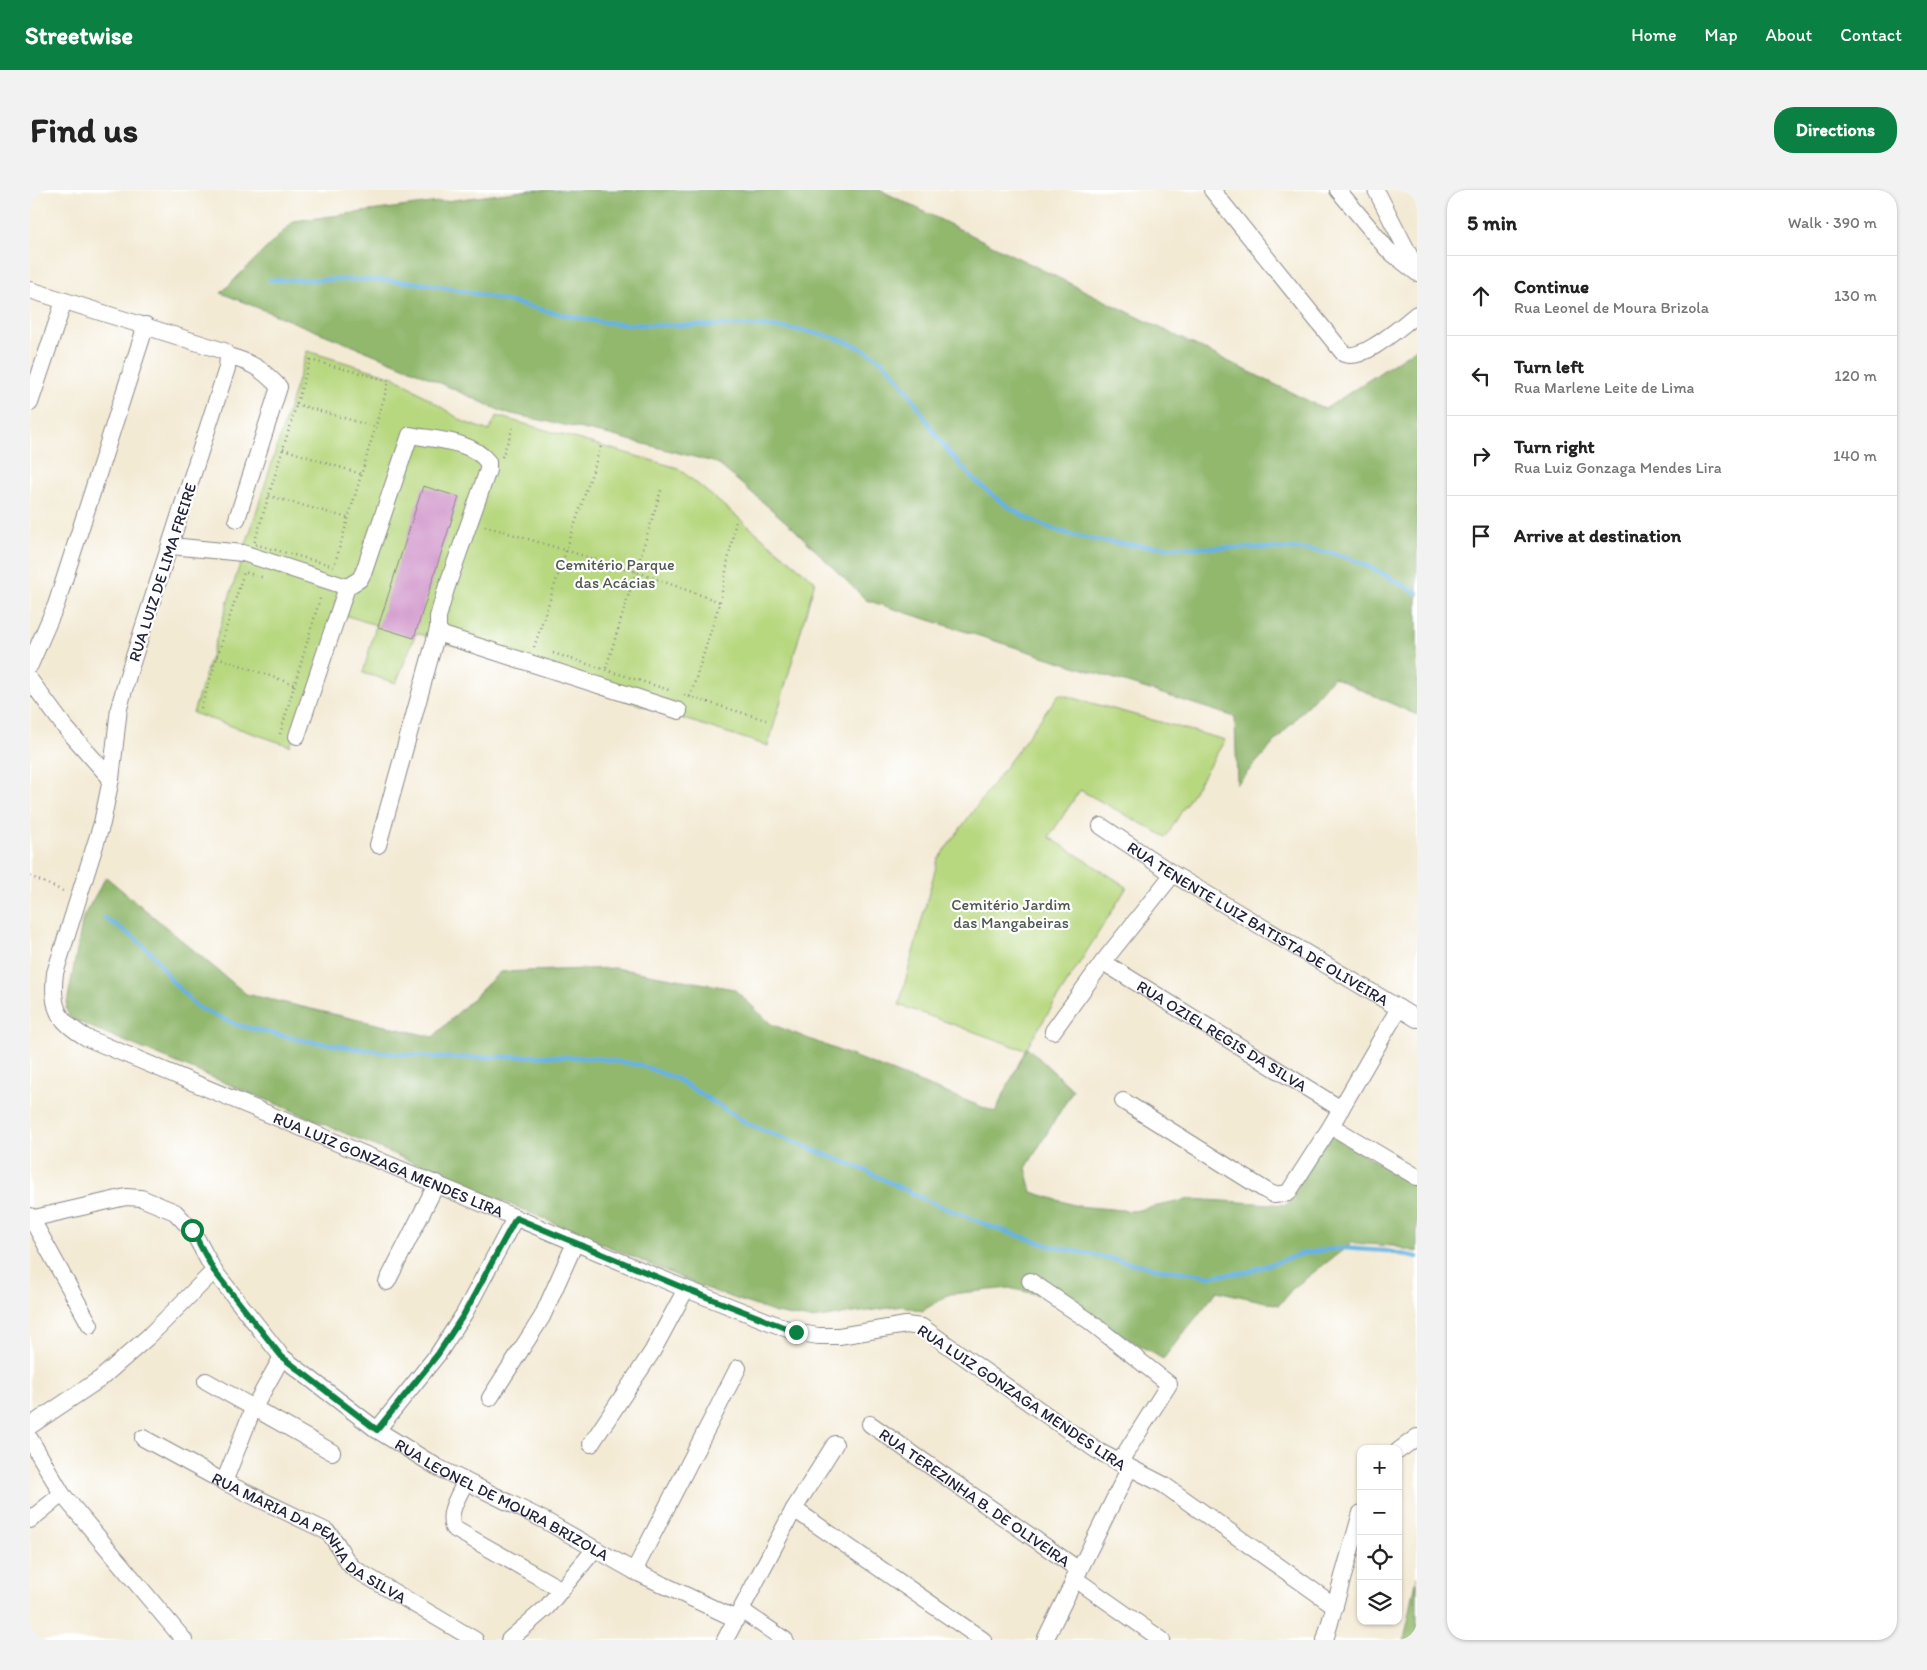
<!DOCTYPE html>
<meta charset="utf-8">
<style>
body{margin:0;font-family:Itim,sans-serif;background:#f2f2f2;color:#222}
.controls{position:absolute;right:15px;bottom:15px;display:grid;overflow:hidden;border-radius:10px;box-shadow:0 1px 4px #0004}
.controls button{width:45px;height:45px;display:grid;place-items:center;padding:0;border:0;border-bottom:1px solid #e0e0e0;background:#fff;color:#222;font:25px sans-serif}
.stop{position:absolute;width:15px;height:15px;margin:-11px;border:4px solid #0b8043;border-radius:50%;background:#fff}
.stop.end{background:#0b8043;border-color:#fff;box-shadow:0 1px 5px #0008}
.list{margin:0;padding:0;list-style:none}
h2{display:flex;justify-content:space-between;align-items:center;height:65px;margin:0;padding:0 20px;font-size:21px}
h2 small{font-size:16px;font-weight:400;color:#767676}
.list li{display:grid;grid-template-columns:32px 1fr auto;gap:15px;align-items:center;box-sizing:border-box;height:80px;padding:0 20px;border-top:1px solid #e0e0e0}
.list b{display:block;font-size:19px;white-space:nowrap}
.list p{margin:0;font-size:16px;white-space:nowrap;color:#767676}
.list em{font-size:16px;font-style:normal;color:#767676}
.icon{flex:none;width:28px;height:28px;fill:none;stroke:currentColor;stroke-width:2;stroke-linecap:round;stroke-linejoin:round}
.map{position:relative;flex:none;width:1387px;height:1450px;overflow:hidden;border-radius:20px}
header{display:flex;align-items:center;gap:30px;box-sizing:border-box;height:70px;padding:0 25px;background:#0b8043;color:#fff}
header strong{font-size:24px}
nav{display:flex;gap:28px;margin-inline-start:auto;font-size:18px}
.intro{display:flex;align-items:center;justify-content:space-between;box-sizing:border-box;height:120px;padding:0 30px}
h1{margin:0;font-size:35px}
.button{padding:12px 22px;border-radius:20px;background:#0b8043;color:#fff;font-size:18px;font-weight:700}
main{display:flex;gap:30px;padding:0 30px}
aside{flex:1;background:#fff;border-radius:20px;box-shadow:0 1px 4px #0004}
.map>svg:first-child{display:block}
.green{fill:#b8d880;stroke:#6d7d5e}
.forest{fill:#92b86e;stroke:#5a6d54}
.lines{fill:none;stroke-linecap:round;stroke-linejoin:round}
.stream{stroke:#69b3e1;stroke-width:4.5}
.building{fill:#cf92c9}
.minor-casing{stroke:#8a8688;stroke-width:18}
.path{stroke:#8a8688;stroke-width:2.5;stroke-dasharray:1 4;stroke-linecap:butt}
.minor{stroke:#fff;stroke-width:16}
.route{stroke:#0b8043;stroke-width:6}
.labels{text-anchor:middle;stroke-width:4.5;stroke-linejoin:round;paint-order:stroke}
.park-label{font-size:16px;fill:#4f5950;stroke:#fff}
.street-label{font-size:16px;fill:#22223b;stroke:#fff}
</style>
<header>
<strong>Streetwise</strong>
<nav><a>Home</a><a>Map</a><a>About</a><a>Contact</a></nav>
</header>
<div class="intro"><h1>Find us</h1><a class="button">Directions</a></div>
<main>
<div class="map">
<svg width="1387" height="1450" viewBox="0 0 1387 1450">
<rect width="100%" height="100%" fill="#fff"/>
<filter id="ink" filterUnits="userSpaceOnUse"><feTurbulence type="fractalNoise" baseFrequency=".02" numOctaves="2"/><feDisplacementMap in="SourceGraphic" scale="10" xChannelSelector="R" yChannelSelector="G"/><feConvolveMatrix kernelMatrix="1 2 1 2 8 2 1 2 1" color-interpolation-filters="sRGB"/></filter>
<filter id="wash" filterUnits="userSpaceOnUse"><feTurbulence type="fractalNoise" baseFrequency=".0096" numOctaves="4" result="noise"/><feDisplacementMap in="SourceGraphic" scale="20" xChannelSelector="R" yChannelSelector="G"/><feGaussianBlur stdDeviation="1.12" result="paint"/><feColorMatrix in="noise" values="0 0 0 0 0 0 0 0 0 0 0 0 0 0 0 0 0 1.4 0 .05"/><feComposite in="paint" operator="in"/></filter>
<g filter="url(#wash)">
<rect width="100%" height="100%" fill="#f3ead4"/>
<!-- green -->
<path class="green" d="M277,161L367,188L434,232L459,241L467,226L648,278L785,391L738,556L386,443L366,493L333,483L346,435L308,423L260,556L163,523Z
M1029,504L1195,550L1136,647L1050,600L1019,647L1097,697L995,860L869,815L908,669Z"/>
<!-- forest -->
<path class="forest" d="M500,0H850L1295,219L1387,158V525L1303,487L1207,594L1205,527L836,410L762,337L687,273L580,245L473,222L378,178L191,103L264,31Z
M76,687L216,804L403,847L470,782L585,778L704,799L741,834L965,922L997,857L1043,900L996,978L1002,1002L1047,1016L1104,1021L1161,1009L1257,1015L1297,943L1387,996V1062L1363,1056L1322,1053L1262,1099L1249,1115L1187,1101L1133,1169L1033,1110L979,1098L920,1104L892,1121L873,1116L781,1129L746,1123L675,1098L261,920L41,829L36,819L53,727Z
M1387,1387V1450H1374Z"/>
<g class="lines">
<!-- stream -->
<path class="stream" d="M240,90C294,90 349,87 402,95C460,104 516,124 573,132C655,143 787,118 853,172C871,187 891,222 904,242C934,286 979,326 1029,341C1093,361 1162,357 1228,358C1254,359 1283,358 1309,365C1337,373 1362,389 1387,403
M75,728L105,748L123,765L142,791L167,817L207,835L271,850L358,863L416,868L514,866L565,868L610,875L647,889L718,934L830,978L902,1013L965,1038L1021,1056L1125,1078L1180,1086L1217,1082L1274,1063L1313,1058L1356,1061L1387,1067"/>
</g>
<g id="blocks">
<!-- building -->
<path class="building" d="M393,296L429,307L384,448L348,437Z"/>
</g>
</g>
<g filter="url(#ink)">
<use href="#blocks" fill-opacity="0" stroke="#8a8688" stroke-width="1"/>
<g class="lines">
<defs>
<g id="minor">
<path d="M1182,0L1314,164C1333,172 1371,136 1387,124"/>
<path d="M1308,0L1358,60L1387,83"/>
<path d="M1346,0L1386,78"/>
<path d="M0,100L194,161L198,166L197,178L99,482L89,518L81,589"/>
<path d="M198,166C223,173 232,179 249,197L207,329"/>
<path d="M0,213L34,111"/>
<path d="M141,356L213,363L317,397L330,389L334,381L380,245C405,250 441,250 458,272V280L416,399L408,427V439L413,445L649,521"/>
<path d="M0,475L26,415L116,135"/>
<path id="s1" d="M0,490L34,536L81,589L72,633L25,783C21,817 27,831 57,848L656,1099L765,1142L788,1146H809L876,1135L892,1137L1066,1260L1134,1295L1305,1416"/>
<path d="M267,546L317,397"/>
<path id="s2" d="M1071,636L1143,684L1387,829"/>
<path d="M348,655L408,439"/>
<path id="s3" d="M1073,772L1311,919"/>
<path d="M1023,841L1073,772L1143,684"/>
<path d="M1093,911L1235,1000L1244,1005L1258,1003L1301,936L1369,818"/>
<path d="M1301,936L1387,987"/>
<path d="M0,1026L60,1135"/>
<path id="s4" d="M0,1029L96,1007L111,1008L145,1022L162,1040L184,1081L252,1167L347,1240L407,1277L514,1330L604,1381L706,1429"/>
<path d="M1000,1091L1058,1130L1139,1194L1089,1273"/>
<path d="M357,1092L407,993"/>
<path d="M176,1191L302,1262"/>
<path d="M460,1208L512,1127L545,1053"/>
<path id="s5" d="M840,1234L1049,1380"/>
<path d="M0,1236L70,1189L118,1147L184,1081"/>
<path d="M347,1240L408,1164L434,1124L485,1028"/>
<path id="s6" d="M113,1248L194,1292L296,1341C309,1351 311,1367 323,1378L445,1450"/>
<path d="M0,1249L32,1304L154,1450"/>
<path d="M561,1254L622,1162L656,1099"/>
<path d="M1368,1261L1387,1247"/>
<path d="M194,1292L223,1219L252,1167"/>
<path d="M435,1292C429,1306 417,1322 423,1338L532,1400"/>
<path d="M764,1319L953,1450"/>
<path d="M0,1330L32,1304"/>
<path d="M604,1381L708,1178"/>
<path d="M1044,1388L1132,1450"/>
<path d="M711,1420L755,1450"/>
<path d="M479,1450L517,1417L564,1360"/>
<path d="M695,1450L764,1319L805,1254"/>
<path d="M1015,1450L1099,1279"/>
<path d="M1295,1450L1331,1323"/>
</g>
</defs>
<!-- minor casing -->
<use href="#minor" class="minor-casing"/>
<!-- path -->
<path class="path" d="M280,170L359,191L304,376L224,354Z
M266,214L345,237
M253,259L331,284
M472,267L484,235
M239,306L318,328
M455,336L604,381L690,412
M504,457L571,256
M523,463L639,500
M187,467L265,495
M576,478L632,297
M654,505L736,530
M660,507L690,412L706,330
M171,518L214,382L235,388
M250,544L291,405
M0,686L35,702"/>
<!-- minor -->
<use href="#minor" class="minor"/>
</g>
</g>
<g class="lines" filter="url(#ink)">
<!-- route -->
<path class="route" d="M162,1040L184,1081L252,1167L347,1240L408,1164L434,1124L486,1028L656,1099L766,1142"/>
</g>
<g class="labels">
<!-- park labels -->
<g class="park-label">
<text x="585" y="380">Cemitério Parque<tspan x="585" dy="18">das Acácias</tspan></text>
<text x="981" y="720">Cemitério Jardim<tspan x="981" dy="18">das Mangabeiras</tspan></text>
</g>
<!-- street labels -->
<g class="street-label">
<text transform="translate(132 382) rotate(-72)" y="6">RUA LUIZ DE LIMA FREIRE</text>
<text dy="6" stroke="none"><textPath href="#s2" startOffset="185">RUA TENENTE LUIZ BATISTA DE OLIVEIRA</textPath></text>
<text dy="6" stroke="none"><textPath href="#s3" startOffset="140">RUA OZIEL REGIS DA SILVA</textPath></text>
<text dy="6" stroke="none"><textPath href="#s1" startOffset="736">RUA LUIZ GONZAGA MENDES LIRA</textPath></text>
<text transform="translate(992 1207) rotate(34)" y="6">RUA LUIZ GONZAGA MENDES LIRA</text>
<text dy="6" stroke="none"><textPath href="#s5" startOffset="128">RUA TEREZINHA B. DE OLIVEIRA</textPath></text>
<text dy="6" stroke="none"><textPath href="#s4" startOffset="594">RUA LEONEL DE MOURA BRIZOLA</textPath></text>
<text dy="6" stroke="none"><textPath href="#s6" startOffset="196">RUA MARIA DA PENHA DA SILVA</textPath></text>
</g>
</g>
</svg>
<div class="controls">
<button>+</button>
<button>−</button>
<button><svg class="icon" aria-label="locate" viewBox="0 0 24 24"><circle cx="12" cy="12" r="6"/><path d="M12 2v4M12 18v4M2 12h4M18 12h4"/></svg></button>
<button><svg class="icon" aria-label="layers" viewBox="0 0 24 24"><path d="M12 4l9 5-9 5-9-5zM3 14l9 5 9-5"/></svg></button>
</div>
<div class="stop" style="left:162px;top:1040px"></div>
<div class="stop end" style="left:766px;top:1142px"></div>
</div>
<aside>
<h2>5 min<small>Walk · 390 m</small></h2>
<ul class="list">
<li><svg class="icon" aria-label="ahead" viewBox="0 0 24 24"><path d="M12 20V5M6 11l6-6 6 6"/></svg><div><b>Continue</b><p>Rua Leonel de Moura Brizola</p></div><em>130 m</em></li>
<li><svg class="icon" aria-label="left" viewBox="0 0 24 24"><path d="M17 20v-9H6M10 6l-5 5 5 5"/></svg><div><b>Turn left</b><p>Rua Marlene Leite de Lima</p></div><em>120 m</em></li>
<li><svg class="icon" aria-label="right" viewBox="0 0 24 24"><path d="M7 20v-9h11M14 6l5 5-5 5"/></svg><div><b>Turn right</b><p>Rua Luiz Gonzaga Mendes Lira</p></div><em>140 m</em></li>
<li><svg class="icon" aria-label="arrive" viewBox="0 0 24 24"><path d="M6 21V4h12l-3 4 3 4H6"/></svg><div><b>Arrive at destination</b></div></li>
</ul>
</aside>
</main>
